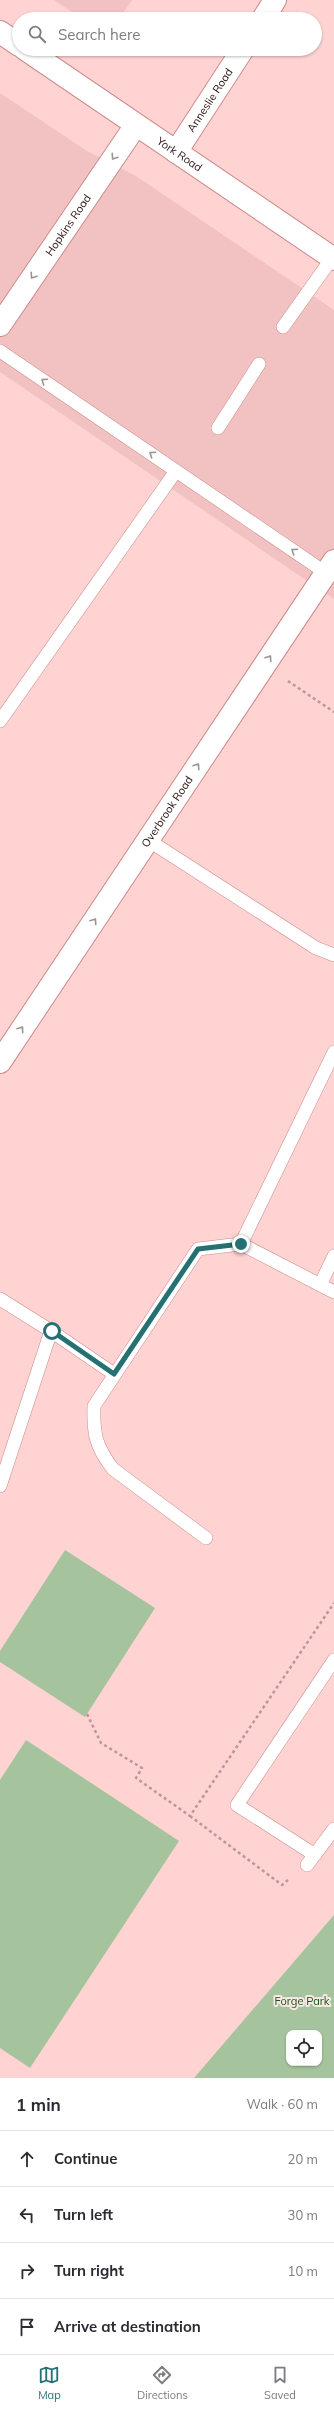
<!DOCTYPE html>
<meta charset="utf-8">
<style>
body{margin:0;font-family:Mulish,sans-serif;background:#f7f7f7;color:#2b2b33}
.controls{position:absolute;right:12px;bottom:12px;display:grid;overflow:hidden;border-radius:8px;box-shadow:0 1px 3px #0004}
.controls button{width:36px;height:36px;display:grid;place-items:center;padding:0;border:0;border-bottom:1px solid #e1e1e2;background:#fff;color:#2b2b33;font:20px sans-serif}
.stop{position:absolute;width:12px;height:12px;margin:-9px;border:3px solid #257073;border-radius:50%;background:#fff}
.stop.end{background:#257073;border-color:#fff;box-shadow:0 1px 4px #0008}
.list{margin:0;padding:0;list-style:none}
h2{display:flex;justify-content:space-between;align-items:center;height:52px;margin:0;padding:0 16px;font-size:17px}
h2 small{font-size:13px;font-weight:400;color:#7c7c81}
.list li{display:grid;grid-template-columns:26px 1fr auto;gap:12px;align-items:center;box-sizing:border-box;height:56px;padding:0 16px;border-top:1px solid #e1e1e2}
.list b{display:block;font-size:15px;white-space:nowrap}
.list em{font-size:13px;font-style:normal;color:#7c7c81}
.icon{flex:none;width:22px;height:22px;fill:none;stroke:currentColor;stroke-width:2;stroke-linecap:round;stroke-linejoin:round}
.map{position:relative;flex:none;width:334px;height:2078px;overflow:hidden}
.search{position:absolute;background:#fff;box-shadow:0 1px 3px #0004;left:12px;right:12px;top:12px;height:44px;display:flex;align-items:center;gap:10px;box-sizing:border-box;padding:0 14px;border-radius:22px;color:#7c7c81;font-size:15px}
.sheet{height:276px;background:#fff}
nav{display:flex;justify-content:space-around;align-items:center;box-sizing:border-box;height:56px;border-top:1px solid #e1e1e2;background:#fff;font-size:11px;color:#7c7c81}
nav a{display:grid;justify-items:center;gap:2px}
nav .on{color:#257073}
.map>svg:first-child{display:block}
.built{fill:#f2c2c2}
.green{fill:#a5c49d;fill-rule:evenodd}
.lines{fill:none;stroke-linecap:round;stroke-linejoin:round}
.lane-casing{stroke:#cd8c8b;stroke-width:14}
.street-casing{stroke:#cd8c8b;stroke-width:24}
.primary-casing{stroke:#cd8c8b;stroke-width:24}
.path{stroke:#bc9797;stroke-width:2.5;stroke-dasharray:3 3;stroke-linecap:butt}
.lane{stroke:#fff;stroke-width:13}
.street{stroke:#fff;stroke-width:22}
.primary{stroke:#fff;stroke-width:22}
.oneway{stroke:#9f9494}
.route{stroke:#257073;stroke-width:5}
.labels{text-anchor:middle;stroke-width:4;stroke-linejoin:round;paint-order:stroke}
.street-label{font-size:11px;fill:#291112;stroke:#f7e8e8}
.park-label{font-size:11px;fill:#1d4e0d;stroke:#f7e8e8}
</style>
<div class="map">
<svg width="334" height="2078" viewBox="0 0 334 2078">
<rect width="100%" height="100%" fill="#fed3d2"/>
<!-- built -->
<path class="built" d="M54,0H132L119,19H82Z
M0,93L87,151L136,176L334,310V599L0,372Z"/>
<!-- green -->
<path class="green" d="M65,1550L155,1608L85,1717L0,1662V1651Z
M26,1740L179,1841L30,2068L0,2048V1780Z
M334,1915V2078H194ZM289,2033H319V2063H289Z"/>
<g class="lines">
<defs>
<path id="lane" d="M283,327L332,258
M0,351L326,573
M218,428L259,364
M0,721L176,471
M148,840L316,948L334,955
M241,1244L334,1292
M320,1285L334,1256
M0,1299L51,1331L0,1486
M51,1331L114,1374
M206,1538L113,1469C96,1447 93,1434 94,1406L198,1249L241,1244L334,1052
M315,1855L237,1805L334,1660
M307,1865L334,1829"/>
<g id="street">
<path d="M263,19L275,0"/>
<path id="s1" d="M176,152L243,49"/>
<path id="s2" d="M0,325L136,125"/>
<path id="s3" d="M0,1062L334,561"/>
</g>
<g id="primary">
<path d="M0,32L19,45"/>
<path id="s4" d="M25,49L334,259"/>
</g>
</defs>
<!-- lane casing -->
<use href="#lane" class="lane-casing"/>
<!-- street casing -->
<use href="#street" class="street-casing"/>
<!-- primary casing -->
<use href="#primary" class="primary-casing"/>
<!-- path -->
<path class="path" d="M288,681L334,712
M87,1714L101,1743L142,1768L136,1778L190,1816L334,1603
M190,1816L282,1885L288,1880"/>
<!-- lane -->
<use href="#lane" class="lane"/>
<!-- street -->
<use href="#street" class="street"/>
<!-- primary -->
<use href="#primary" class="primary"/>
</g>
<!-- one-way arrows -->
<defs><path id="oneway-chevron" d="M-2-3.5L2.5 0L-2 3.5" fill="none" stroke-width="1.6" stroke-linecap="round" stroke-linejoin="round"/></defs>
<g class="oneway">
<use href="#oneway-chevron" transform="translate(114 157) rotate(124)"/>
<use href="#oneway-chevron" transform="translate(33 276) rotate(124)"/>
<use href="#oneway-chevron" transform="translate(44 381) rotate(-146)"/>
<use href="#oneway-chevron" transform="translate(152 454) rotate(-146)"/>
<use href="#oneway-chevron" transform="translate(294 551) rotate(-146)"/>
<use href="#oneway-chevron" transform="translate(269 658) rotate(-56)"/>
<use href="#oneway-chevron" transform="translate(197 766) rotate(-56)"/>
<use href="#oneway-chevron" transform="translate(94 921) rotate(-56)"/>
<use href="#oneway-chevron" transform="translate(21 1029) rotate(-56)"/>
</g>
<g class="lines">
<!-- route -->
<path class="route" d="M52,1331L114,1374L198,1249L241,1244"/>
</g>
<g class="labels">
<!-- street labels -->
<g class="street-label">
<text dy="4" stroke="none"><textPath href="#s1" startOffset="62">Anneslie Road</textPath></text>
<text dy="4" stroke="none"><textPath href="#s4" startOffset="187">York Road</textPath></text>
<text dy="4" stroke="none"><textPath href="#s2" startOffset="121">Hopkins Road</textPath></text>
<text dy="4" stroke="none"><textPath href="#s3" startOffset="301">Overbrook Road</textPath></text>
</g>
<!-- park labels -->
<g class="park-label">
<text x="302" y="2005">Forge Park</text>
</g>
</g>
</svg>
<div class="controls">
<button><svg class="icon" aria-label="locate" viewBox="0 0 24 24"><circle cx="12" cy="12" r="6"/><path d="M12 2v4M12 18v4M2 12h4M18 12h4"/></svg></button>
</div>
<div class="stop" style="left:52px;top:1331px"></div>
<div class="stop end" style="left:241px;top:1244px"></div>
<div class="search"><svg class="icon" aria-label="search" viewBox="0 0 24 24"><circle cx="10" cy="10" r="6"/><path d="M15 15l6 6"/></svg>Search here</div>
</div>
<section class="sheet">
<h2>1 min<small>Walk · 60 m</small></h2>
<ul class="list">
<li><svg class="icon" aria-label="ahead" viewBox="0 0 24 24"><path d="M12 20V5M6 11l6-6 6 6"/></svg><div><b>Continue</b></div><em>20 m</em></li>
<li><svg class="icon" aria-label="left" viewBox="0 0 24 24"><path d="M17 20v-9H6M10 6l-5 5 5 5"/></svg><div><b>Turn left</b></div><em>30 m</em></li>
<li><svg class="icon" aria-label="right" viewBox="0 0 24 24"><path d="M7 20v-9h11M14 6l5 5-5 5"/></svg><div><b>Turn right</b></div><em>10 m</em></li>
<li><svg class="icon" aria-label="arrive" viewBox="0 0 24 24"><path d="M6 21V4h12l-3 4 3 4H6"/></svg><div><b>Arrive at destination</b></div></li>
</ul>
</section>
<nav>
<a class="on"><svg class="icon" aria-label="map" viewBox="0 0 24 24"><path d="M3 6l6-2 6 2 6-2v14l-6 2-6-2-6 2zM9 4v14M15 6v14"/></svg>Map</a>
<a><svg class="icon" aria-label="directions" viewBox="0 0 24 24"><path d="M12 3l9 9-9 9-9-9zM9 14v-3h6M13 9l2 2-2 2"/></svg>Directions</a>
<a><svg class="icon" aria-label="saved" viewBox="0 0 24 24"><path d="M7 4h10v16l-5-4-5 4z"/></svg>Saved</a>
</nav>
